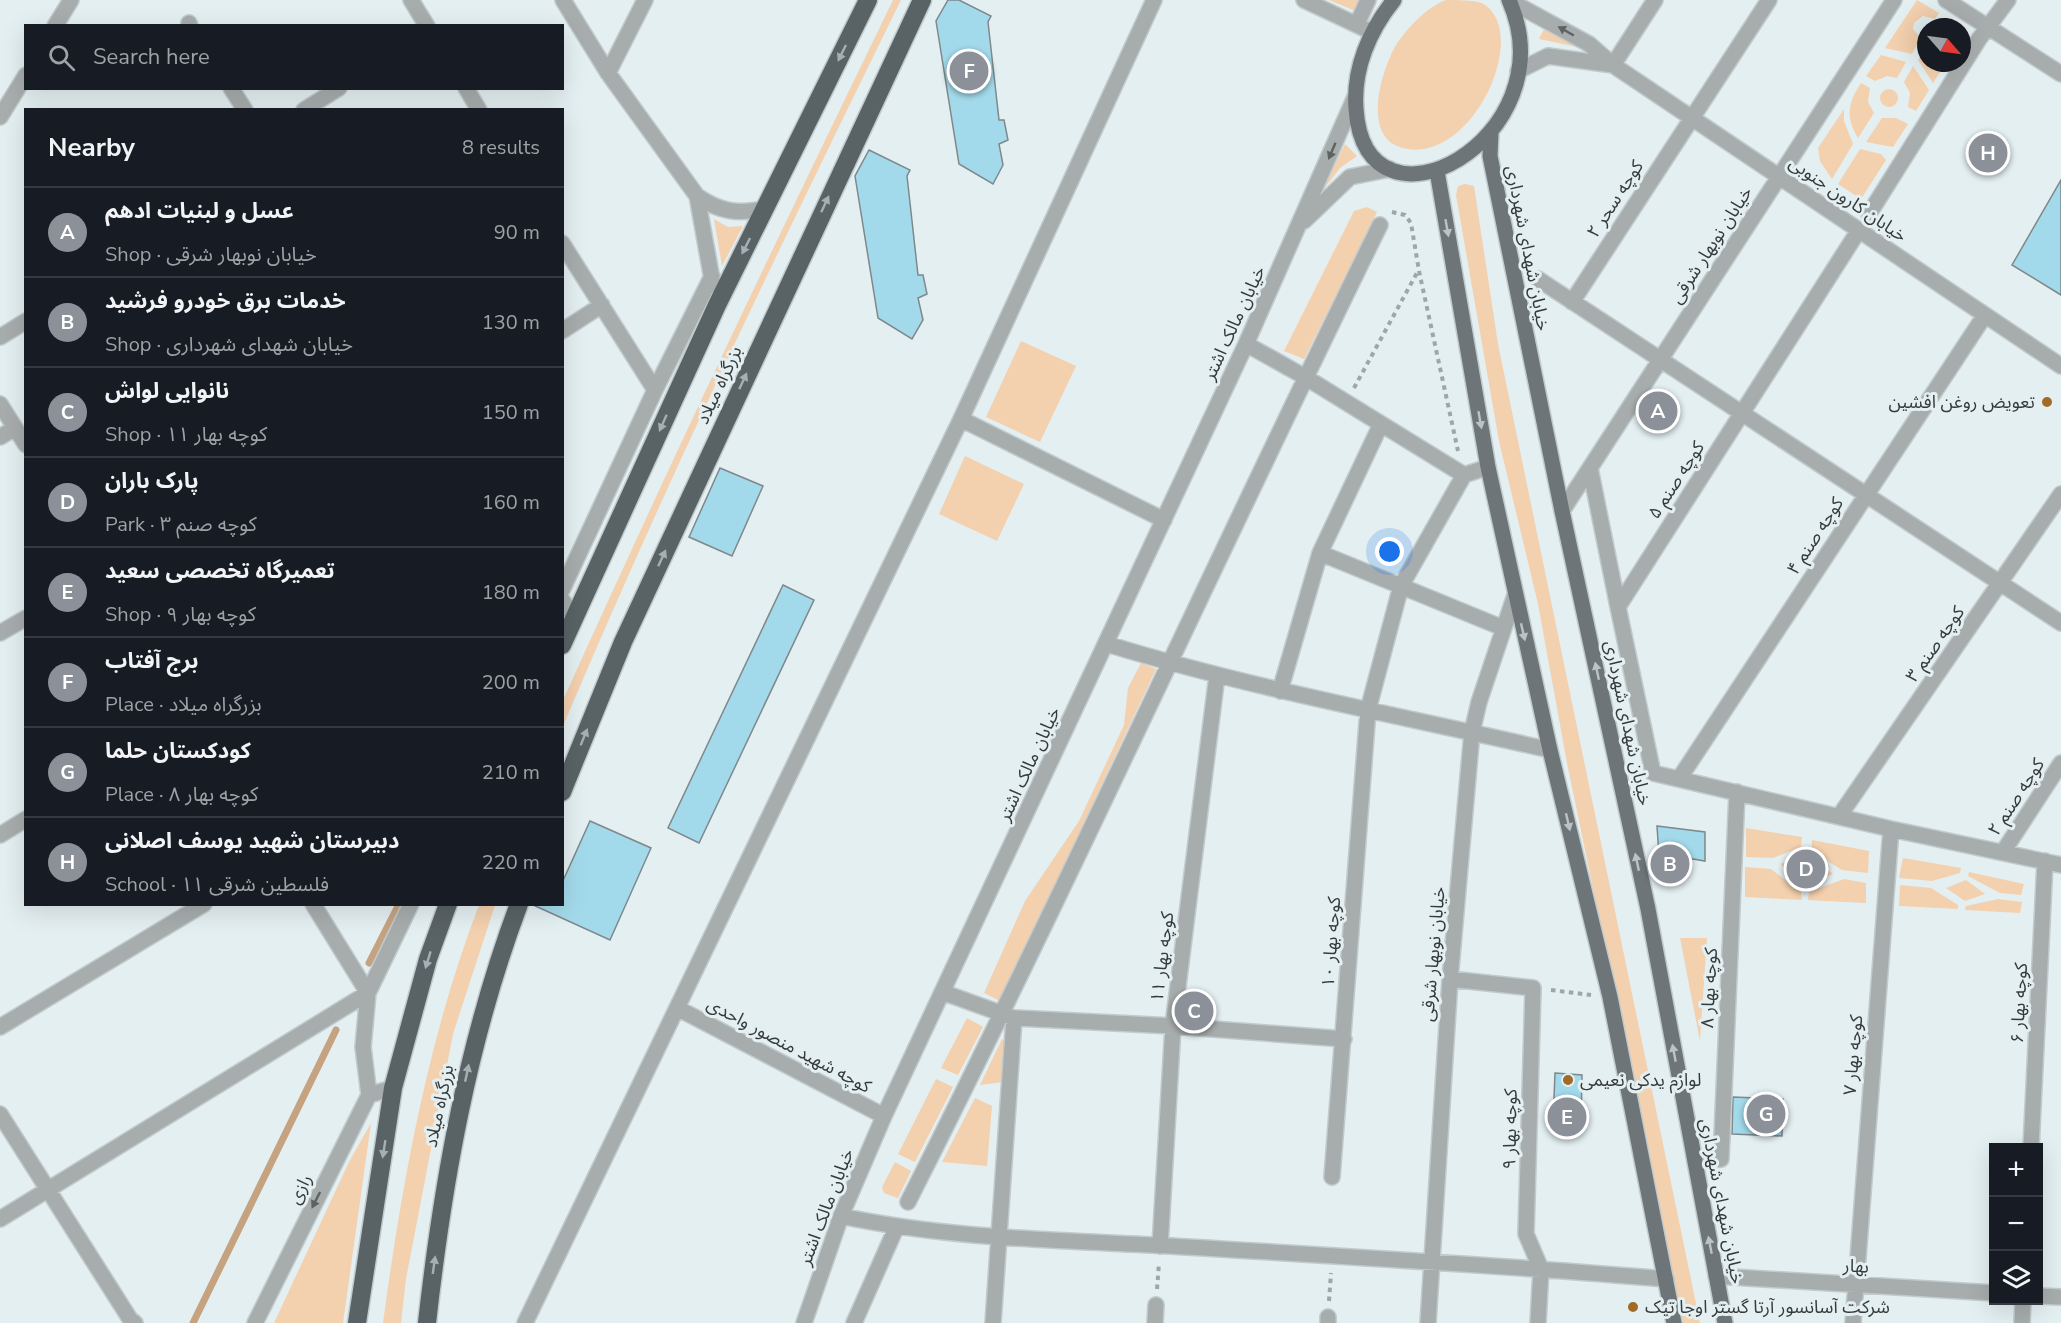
<!DOCTYPE html>
<meta charset="utf-8">
<style>
body{margin:0;font-family:"Nunito Sans","Noto Sans Arabic",sans-serif;background:#242831;color:#f1f3f6}
.controls{position:absolute;right:18px;bottom:18px;display:grid;overflow:hidden;border-radius:0px;box-shadow:0 6px 24px #0002}
.controls button{width:54px;height:54px;display:grid;place-items:center;padding:0;border:0;border-bottom:2px solid #363941;background:#171b24;color:#f1f3f6;font:30px sans-serif}
.compass{position:absolute;left:1917px;top:18px;width:54px;height:54px;border-radius:50%;background:#171b24;box-shadow:0 6px 24px #0002;rotate:118deg}
.you{position:absolute;left:1390px;top:552px;width:21px;height:21px;margin:-15px;border:4px solid #fff;border-radius:50%;background:#1a73e8;box-shadow:0 0 0 9px #1a73e833}
.badge{display:grid;place-items:center;width:39px;height:39px;border-radius:50%;background:#8c9099;color:#fff;font-size:20px;font-weight:700}
.pin{position:absolute;translate:-50% -50%;border:3px solid #fff;box-shadow:0 2px 6px #0006}
.list{margin:0;padding:0;list-style:none}
h2{display:flex;justify-content:space-between;align-items:center;height:78px;margin:0;padding:0 24px;font-size:26px}
h2 small{font-size:20px;font-weight:400;color:#9ea1a6}
.list li{display:grid;grid-template-columns:39px 1fr auto;gap:18px;align-items:center;box-sizing:border-box;height:90px;padding:0 24px;border-top:2px solid #363941}
.list b{display:block;font-size:22px;white-space:nowrap}
.list p{margin:0;font-size:20px;white-space:nowrap;color:#9ea1a6}
.list em{font-size:20px;font-style:normal;color:#9ea1a6}
.icon{flex:none;width:33px;height:33px;fill:none;stroke:currentColor;stroke-width:2;stroke-linecap:round;stroke-linejoin:round}
.map{position:relative;flex:none;width:2061px;height:1323px;overflow:hidden}
.search{position:absolute;background:#171b24;box-shadow:0 6px 24px #0002;left:24px;top:24px;width:540px;height:66px;display:flex;align-items:center;gap:15px;box-sizing:border-box;padding:0 21px;border-radius:0px;color:#9ea1a6;font-size:22px}
.panel{position:absolute;background:#171b24;box-shadow:0 6px 24px #0002;left:24px;top:108px;width:540px;height:798px;border-radius:0px}
.map>svg:first-child{display:block}
.green{fill:#f3d0ae}
.lines{fill:none;stroke-linecap:round;stroke-linejoin:round}
.stream{stroke:#c5a381;stroke-width:7}
.building{fill:#a3daeb;stroke:#7f888b;stroke-width:1.5}
.minor-casing{stroke:#c1cbcd;stroke-width:18}
.major-casing{stroke:#c1cbcd;stroke-width:18}
.highway-casing{stroke:#c1cbcd;stroke-width:21}
.path{stroke:#9da6a8;stroke-width:4;stroke-dasharray:4.5 4.5;stroke-linecap:butt}
.minor{stroke:#a7acad;stroke-width:15}
.major{stroke:#6d7578;stroke-width:15}
.highway{stroke:#596265;stroke-width:18}
.oneway{fill:#5d6263}
.oneway2{fill:#a5b0b3}
.oneway3{fill:#bac4c7}
.poi-dot{fill:#a26a27;stroke:#e4eff2;stroke-width:2}
.labels{text-anchor:middle;stroke-width:6;stroke-linejoin:round;paint-order:stroke}
.street-label{font-size:18px;fill:#353a3b;stroke:#e4eff2}
.poi-label{font-size:18px;fill:#353a3b;stroke:#e4eff2;text-anchor:start}
</style>
<div class="map">
<svg width="2061" height="1323" viewBox="0 0 2061 1323">
<rect width="100%" height="100%" fill="#e4eff2"/>
<!-- green -->
<path class="green" d="M893,0H901C783,240 667,480 563,726V700C669,465 780,232 893,0Z
M1329,0H1363L1358,12Z
M1446,0C1457,0 1472,0 1482,3C1533,31 1472,166 1403,148C1361,138 1381,71 1396,45C1407,28 1427,7 1446,0Z
M1917,0L1939,13L1935,19L1923,16L1914,23L1913,29L1921,38L1912,54L1885,48Z
M1546,25L1578,47L1539,39Z
M1926,46V63H1946L1933,83L1918,60Z
M1881,55L1906,62L1897,78L1887,76L1875,81L1866,76Z
M1913,66L1929,90L1916,111L1908,107L1910,93L1904,82Z
M1861,83L1870,88L1868,102L1874,113L1858,138C1845,117 1848,103 1861,83Z
M1880 98a9 9 0 1 1 18 0a9 9 0 1 1-18 0Z
M1844,109V121L1853,144L1832,179L1820,161L1818,148Z
M1882,118H1896L1908,124L1893,147L1866,142Z
M1345,144L1357,156L1340,168L1320,194Z
M1860,149L1881,154L1886,160L1861,199L1838,184Z
M1465,184L1474,186L1498,344L1700,1323H1683L1567,763L1538,604L1499,441L1456,195L1458,186Z
M1367,207L1377,212L1304,359L1284,351L1354,211Z
M714,219L728,227L743,226L722,266Z
M1021,341L1076,366L1040,442L986,417Z
M965,456L1024,484L997,541L939,514Z
M1141,663L1156,669L1000,1001L984,993L1025,901L1079,821L1124,725L1128,688Z
M1746,828L1802,837L1801,847L1773,858L1746,857Z
M1812,840L1869,851L1868,873L1842,870L1811,851Z
M1808,855L1833,874L1805,884L1780,864Z
M1903,858L1961,868L1960,873L1932,881L1899,878Z
M1745,867L1771,869L1801,892L1802,900L1745,897Z
M1969,872L2024,884L2021,895L2000,893L1968,876Z
M1844,879L1866,883V903L1808,900L1809,892Z
M1966,880L1985,894L1965,901L1946,888Z
M1900,885L1931,888L1958,905V909L1899,906Z
M1998,899L2022,902L2020,913L1965,910L1966,906Z
M479,905H495L453,1034L406,1279L401,1323H383C402,1182 428,1038 479,905Z
M1680,938H1707L1700,1041Z
M967,1018L983,1027L958,1075L941,1068Z
M1002,1039L1007,1042L1003,1082L980,1085Z
M936,1079L953,1087L915,1162L898,1154Z
M975,1098L992,1106L987,1166L942,1162Z
M371,1123L343,1323H274L349,1162Z
M895,1162L911,1171L898,1198L884,1193L882,1187Z"/>
<g class="lines">
<!-- stream -->
<path class="stream" d="M369,963L399,904
M193,1323L336,1030"/>
</g>
<!-- building -->
<path class="building" d="M948,0H959L991,16L988,22L999,120H1004L1008,140L999,144L1003,165L993,184L959,164L936,21Z
M869,150L910,170L907,176L918,275H923L927,294L918,298L923,320L912,339L878,318L855,176Z
M2061,180V295L2012,265Z
M1653,398L1672,409L1663,424L1644,413Z
M720,468L763,486L732,556L689,537Z
M783,585L814,600L699,843L668,828Z
M590,821L651,848L610,940L531,904H562V883Z
M1657,826L1705,832V861L1681,857L1682,872L1660,870Z
M1555,1073L1582,1075L1581,1124L1553,1123Z
M1733,1097L1783,1099L1782,1136L1732,1134Z"/>
<g class="lines">
<defs>
<path id="minor" d="M411,0L427,26
M563,0L608,73L697,196C720,212 739,215 766,208
M1304,0L1372,32
M1946,0L2061,74
M1510,1L1589,44L1613,65L2061,366
M189,23L190,26
M1357,24L1368,0
M55,26L71,0
M1613,65L1655,0
M1518,71L1548,56L1613,65
M608,73L645,0
M231,88L245,110
M466,88L479,110
M304,110L339,88
M0,117L26,75
M697,196L713,285
M1869,214L1979,39L2008,0
M1304,221L1350,177L1390,169
M1859,230L1618,607L1653,773L1891,829L2061,865
M562,243L655,390
M1538,279L2061,623
M1572,302L1769,0
M562,331L602,305
M0,337L26,321
M1246,344L1305,377L1464,475L1488,467
M0,404L26,445
M961,419L1164,520
M0,437L15,428
M1590,468L1618,607
M1562,511L1894,0
M1320,553L1503,628
M562,590L655,390L712,276
M562,600L575,618
M0,633L26,618
M1107,644C1253,689 1402,716 1550,750
M1280,691L1320,553L1381,424
M1679,779L1985,315
M1840,815L2061,494
M0,835L26,819
M2003,852L2061,763
M313,904L368,993L363,1047L369,1095
M1450,979L1533,988L1526,1234L1541,1269L1538,1323
M942,992L1014,1018L1173,1026L1344,1039
M677,1008L884,1116
M0,1027L204,904
M0,1114L130,1319L135,1323
M2031,1148L2045,861
M1695,1162L1721,1159L1737,792
M1332,1177L1368,710L1401,586L1464,475
M908,1202C1071,880 1220,550 1380,225
M841,1216C949,1239 1061,1240 1171,1246C1336,1256 1501,1265 1666,1279
M0,1219L368,993L411,904
M1160,1246L1173,1026L1217,675
M1716,1276L1994,1293
M2038,1296L2061,1297
M255,1323L369,1095L393,1088
M525,1323L961,419L1154,0
M804,1323L841,1216L884,1116L1246,344L1355,97
M854,1323L896,1228
M993,1323L1014,1018
M1155,1323L1156,1305
M1328,1323V1317
M1428,1323L1450,979L1472,732L1479,702L1515,595
M1853,1323L1891,829
M2022,1323L2023,1300"/>
<path id="major" d="M1394,0C1369,31 1353,69 1356,109C1365,249 1570,139 1509,0
M1491,133L1490,156L1562,511L1648,909L1725,1323
M1437,171L1488,467L1550,750L1610,997L1674,1323"/>
<path id="highway" d="M562,645L717,305L868,0
M562,792L623,642L922,0
M357,1323L393,1088L428,959L448,904
M427,1323C443,1180 468,1040 519,904"/>
</defs>
<!-- minor casing -->
<use href="#minor" class="minor-casing"/>
<!-- major casing -->
<use href="#major" class="major-casing"/>
<!-- highway casing -->
<use href="#highway" class="highway-casing"/>
<!-- path -->
<path class="path" d="M1392,212L1405,215L1411,223L1419,271L1458,451
M1354,388L1418,271
M1551,990L1591,995
M1157,1289L1159,1263
M1329,1301L1331,1273"/>
<!-- minor -->
<use href="#minor" class="minor"/>
<!-- major -->
<use href="#major" class="major"/>
<!-- highway -->
<use href="#highway" class="highway"/>
</g>
<!-- one-way arrows -->
<defs><path id="oneway-solid" d="M-6-.8H1V-3.2L6.5 0L1 3.2V.8H-6Z" transform="scale(1.5)"/></defs>
<g class="oneway">
<use href="#oneway-solid" transform="translate(1566 31) rotate(-150)"/>
<use href="#oneway-solid" transform="translate(1332 151) rotate(113)"/>
<use href="#oneway-solid" transform="translate(316 1200) rotate(117)"/>
</g>
<g class="oneway2">
<use href="#oneway-solid" transform="translate(842 53) rotate(116)"/>
<use href="#oneway-solid" transform="translate(825 204) rotate(-65)"/>
<use href="#oneway-solid" transform="translate(746 246) rotate(117)"/>
<use href="#oneway-solid" transform="translate(743 381) rotate(-65)"/>
<use href="#oneway-solid" transform="translate(663 423) rotate(114)"/>
<use href="#oneway-solid" transform="translate(662 558) rotate(-65)"/>
<use href="#oneway-solid" transform="translate(584 737) rotate(-68)"/>
<use href="#oneway-solid" transform="translate(428 960) rotate(107)"/>
<use href="#oneway-solid" transform="translate(467 1073) rotate(-78)"/>
<use href="#oneway-solid" transform="translate(384 1149) rotate(99)"/>
<use href="#oneway-solid" transform="translate(434 1265) rotate(-82)"/>
</g>
<g class="oneway3">
<use href="#oneway-solid" transform="translate(1447 228) rotate(80)"/>
<use href="#oneway-solid" transform="translate(1480 420) rotate(80)"/>
<use href="#oneway-solid" transform="translate(1523 632) rotate(77)"/>
<use href="#oneway-solid" transform="translate(1597 671) rotate(-102)"/>
<use href="#oneway-solid" transform="translate(1568 822) rotate(77)"/>
<use href="#oneway-solid" transform="translate(1637 862) rotate(-102)"/>
<use href="#oneway-solid" transform="translate(1674 1053) rotate(-101)"/>
<use href="#oneway-solid" transform="translate(1710 1245) rotate(-101)"/>
</g>
<!-- markers -->
<g class="poi-dot">
<circle cx="2047" cy="402" r="6"/>
<circle cx="1568" cy="1080" r="6"/>
<circle cx="1633" cy="1307" r="6"/>
</g>
<g class="labels">
<!-- street labels -->
<g class="street-label">
<text transform="translate(1615 199) rotate(-57)" y="6">کوچه سحر ۲</text>
<text transform="translate(1848 199) rotate(34)" y="6">خیابان کارون جنوبی</text>
<text transform="translate(1711 245) rotate(-57)" y="6">خیابان نوبهار شرقی</text>
<text transform="translate(1528 248) rotate(79)" y="6">خیابان شهدای شهرداری</text>
<text transform="translate(1234 323) rotate(-65)" y="6">خیابان مالک اشتر</text>
<text transform="translate(719 385) rotate(-65)" y="6">بزرگراه میلاد</text>
<text transform="translate(1676 480) rotate(-57)" y="6">کوچه صنم ۵</text>
<text transform="translate(1815 536) rotate(-57)" y="6">کوچه صنم ۴</text>
<text transform="translate(1935 644) rotate(-55)" y="6">کوچه صنم ۳</text>
<text transform="translate(1628 723) rotate(78)" y="6">خیابان شهدای شهرداری</text>
<text transform="translate(1029 764) rotate(-65)" y="6">خیابان مالک اشتر</text>
<text transform="translate(2016 797) rotate(-57)" y="6">کوچه صنم ۲</text>
<text transform="translate(1331 942) rotate(-86)" y="6">کوچه بهار ۱۰</text>
<text transform="translate(1433 954) rotate(-85)" y="6">خیابان نوبهار شرقی</text>
<text transform="translate(1162 957) rotate(-83)" y="6">کوچه بهار ۱۱</text>
<text transform="translate(1709 988) rotate(-87)" y="6">کوچه بهار ۸</text>
<text transform="translate(2019 1003) rotate(-87)" y="6">کوچه بهار ۶</text>
<text transform="translate(789 1045) rotate(28)" y="6">کوچه شهید منصور واحدی</text>
<text transform="translate(1853 1055) rotate(-85)" y="6">کوچه بهار ۷</text>
<text transform="translate(439 1106) rotate(-78)" y="6">بزرگراه میلاد</text>
<text transform="translate(1510 1129) rotate(-89)" y="6">کوچه بهار ۹</text>
<text transform="translate(300 1189) rotate(-63)" y="6">رازی</text>
<text transform="translate(1722 1201) rotate(79)" y="6">خیابان شهدای شهرداری</text>
<text transform="translate(826 1207) rotate(-69)" y="6">خیابان مالک اشتر</text>
<text transform="translate(1856 1266) rotate(3)" y="6">بهار</text>
</g>
<!-- poi labels -->
<g class="poi-label">
<text x="2035" y="408" text-anchor="end">تعویض روغن افشین</text>
<text x="1580" y="1086">لوازم یدکی نعیمی</text>
<text x="1645" y="1313">شرکت آسانسور آرتا گستر اوجا تیک</text>
</g>
</g>
</svg>
<div class="controls">
<button>+</button>
<button>−</button>
<button><svg class="icon" aria-label="layers" viewBox="0 0 24 24"><path d="M12 4l9 5-9 5-9-5zM3 14l9 5 9-5"/></svg></button>
</div>
<svg class="compass" viewBox="-18 -18 36 36"><path d="M0-13l5 13h-10z" fill="#e53935"/><path d="M0 13l5-13h-10z" fill="#9ea1a6"/></svg>
<div class="you"></div>
<div class="pin badge" style="left:1658px;top:411px">A</div>
<div class="pin badge" style="left:1670px;top:864px">B</div>
<div class="pin badge" style="left:1194px;top:1011px">C</div>
<div class="pin badge" style="left:1806px;top:869px">D</div>
<div class="pin badge" style="left:1567px;top:1117px">E</div>
<div class="pin badge" style="left:969px;top:71px">F</div>
<div class="pin badge" style="left:1766px;top:1114px">G</div>
<div class="pin badge" style="left:1988px;top:153px">H</div>
<div class="search"><svg class="icon" aria-label="search" viewBox="0 0 24 24"><circle cx="10" cy="10" r="6"/><path d="M15 15l6 6"/></svg>Search here</div>
<section class="panel">
<h2>Nearby<small>8 results</small></h2>
<ul class="list">
<li><span class="badge">A</span><div><b>عسل و لبنیات ادهم</b><p>Shop · خیابان نوبهار شرقی</p></div><em>90 m</em></li>
<li><span class="badge">B</span><div><b>خدمات برق خودرو فرشید</b><p>Shop · خیابان شهدای شهرداری</p></div><em>130 m</em></li>
<li><span class="badge">C</span><div><b>نانوایی لواش</b><p>Shop · کوچه بهار ۱۱</p></div><em>150 m</em></li>
<li><span class="badge">D</span><div><b>پارک باران</b><p>Park · کوچه صنم ۳</p></div><em>160 m</em></li>
<li><span class="badge">E</span><div><b>تعمیرگاه تخصصی سعید</b><p>Shop · کوچه بهار ۹</p></div><em>180 m</em></li>
<li><span class="badge">F</span><div><b>برج آفتاب</b><p>Place · بزرگراه میلاد</p></div><em>200 m</em></li>
<li><span class="badge">G</span><div><b>کودکستان حلما</b><p>Place · کوچه بهار ۸</p></div><em>210 m</em></li>
<li><span class="badge">H</span><div><b>دبیرستان شهید یوسف اصلانی</b><p>School · فلسطین شرقی ۱۱</p></div><em>220 m</em></li>
</ul>
</section>
</div>
